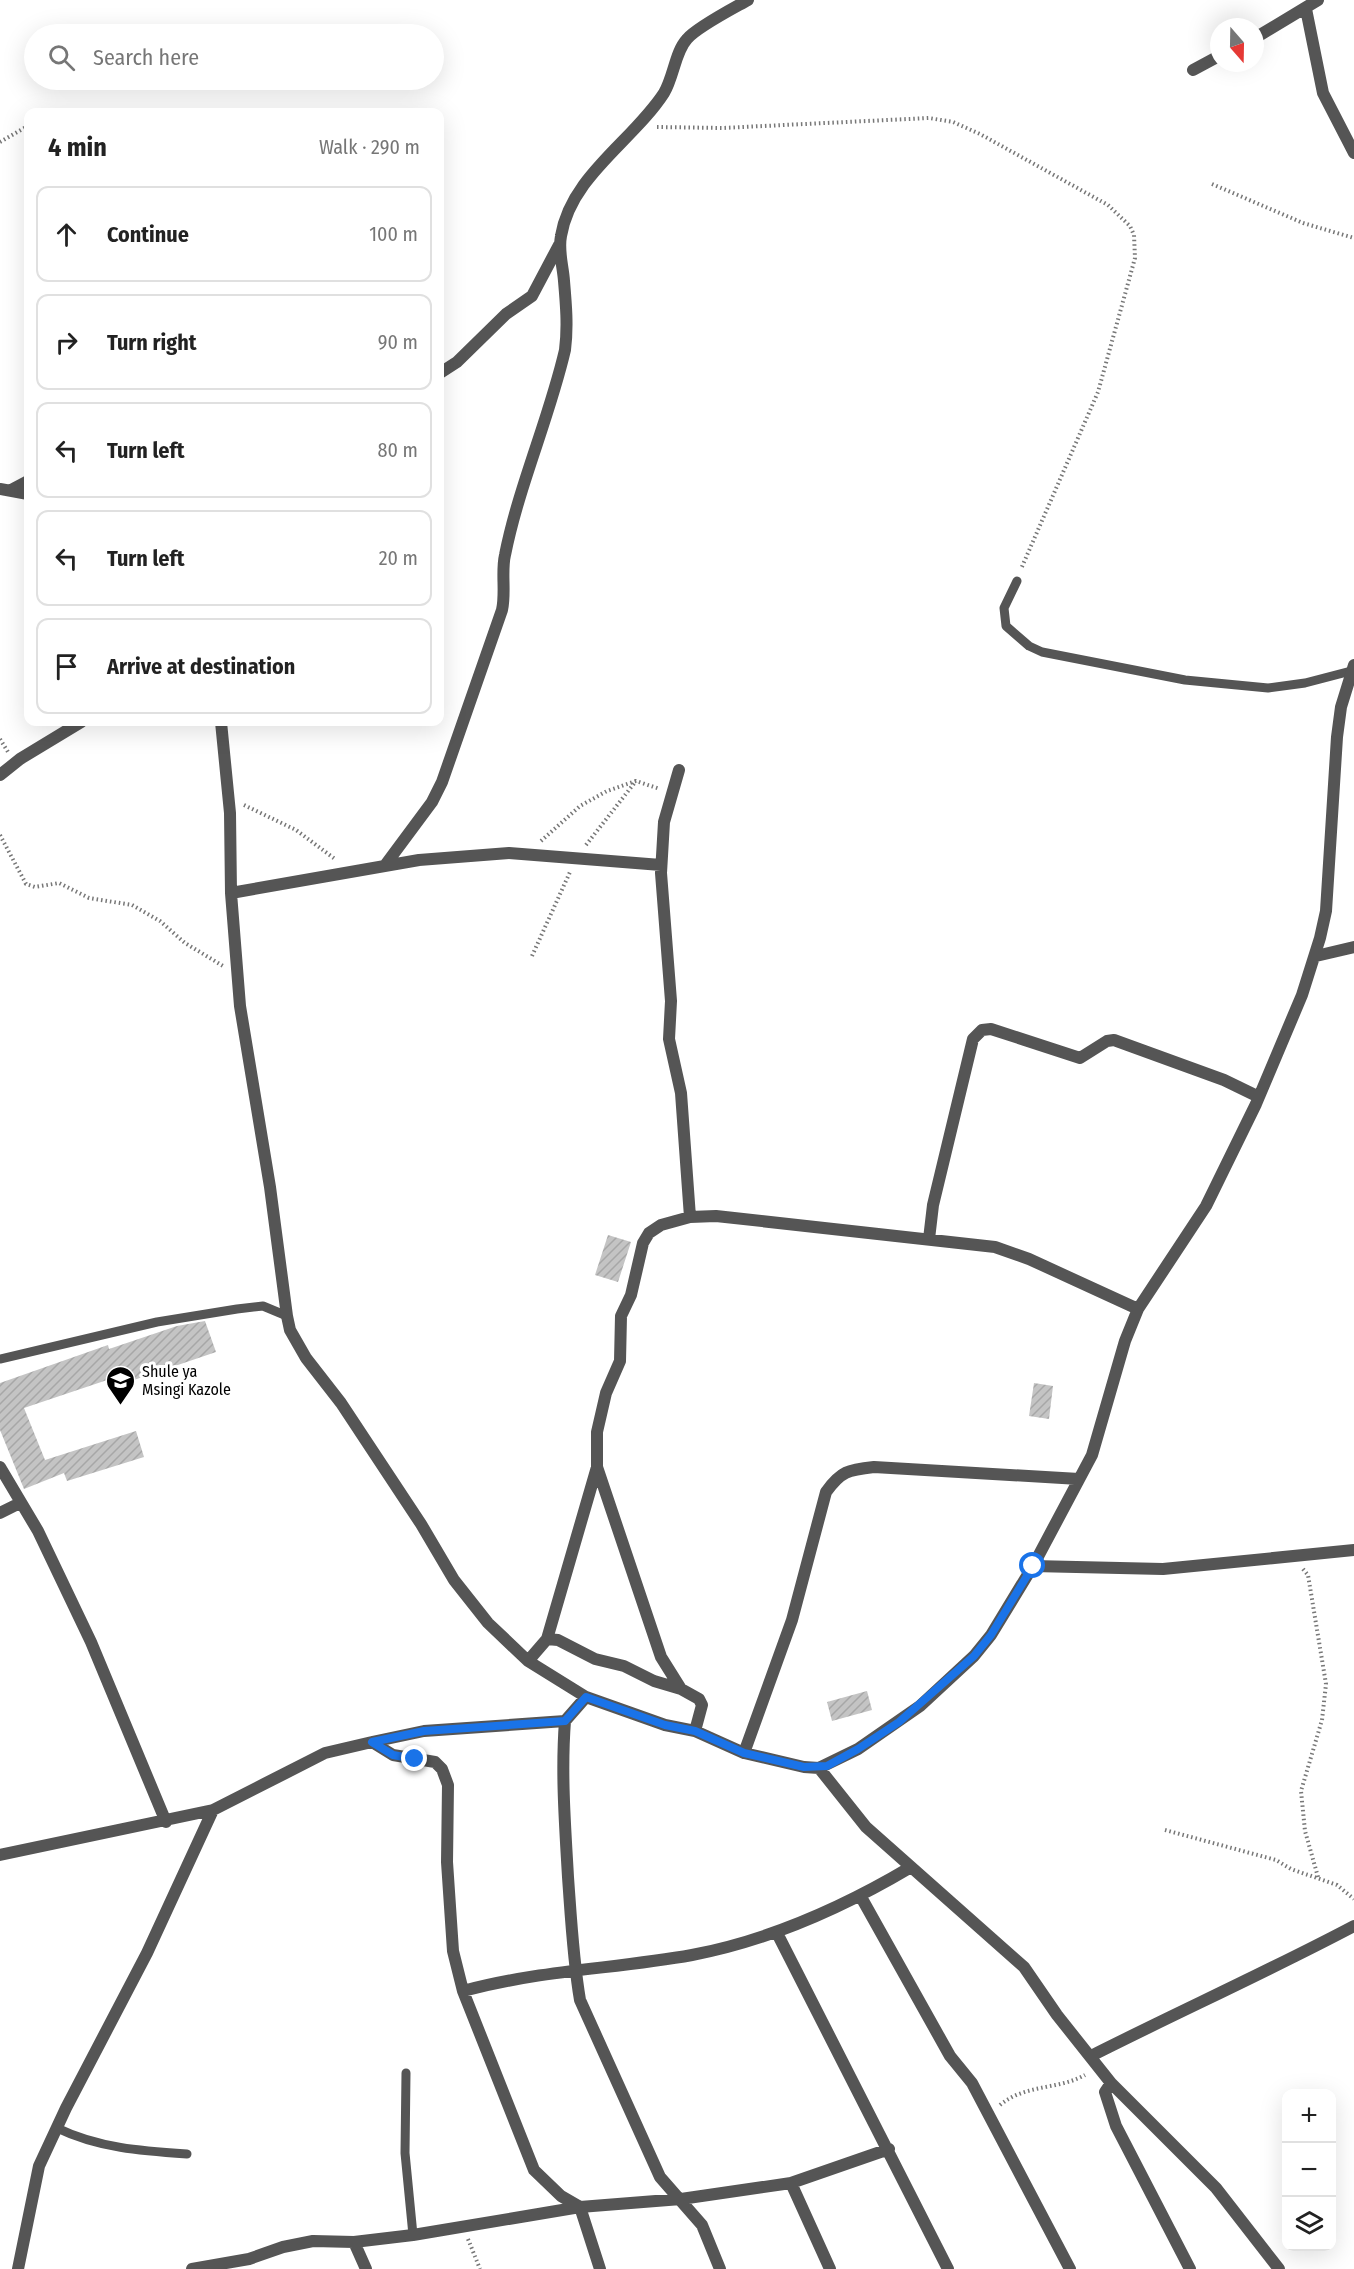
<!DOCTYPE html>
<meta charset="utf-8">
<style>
body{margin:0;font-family:"Fira Sans Condensed",sans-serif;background:#f6f6f6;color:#222}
.controls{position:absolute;right:18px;bottom:18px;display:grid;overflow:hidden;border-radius:12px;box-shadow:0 6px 24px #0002}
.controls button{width:54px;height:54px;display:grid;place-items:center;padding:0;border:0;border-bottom:2px solid #e0e0e0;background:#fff;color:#222;font:30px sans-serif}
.compass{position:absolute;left:1210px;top:18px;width:54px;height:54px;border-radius:50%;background:#fff;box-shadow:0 6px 24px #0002;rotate:160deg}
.stop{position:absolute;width:18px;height:18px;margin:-14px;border:4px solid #1a73e8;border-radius:50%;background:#fff}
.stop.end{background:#1a73e8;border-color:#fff;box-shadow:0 2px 6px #0008}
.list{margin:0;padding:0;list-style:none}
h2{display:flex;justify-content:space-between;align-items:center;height:78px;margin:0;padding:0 24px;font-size:26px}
h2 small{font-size:20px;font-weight:400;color:#767676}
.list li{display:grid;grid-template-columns:39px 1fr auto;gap:18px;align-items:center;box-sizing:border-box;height:96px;margin:0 12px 12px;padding:0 12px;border:2px solid #e0e0e0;border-radius:12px}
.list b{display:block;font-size:22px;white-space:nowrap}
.list em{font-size:20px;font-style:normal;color:#767676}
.icon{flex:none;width:33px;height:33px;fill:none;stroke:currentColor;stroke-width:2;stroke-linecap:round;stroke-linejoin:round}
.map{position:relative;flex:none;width:1354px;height:2269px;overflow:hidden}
.search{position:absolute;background:#fff;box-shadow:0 6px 24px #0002;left:24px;top:24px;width:420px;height:66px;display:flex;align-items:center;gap:15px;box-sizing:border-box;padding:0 21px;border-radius:33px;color:#767676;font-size:22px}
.panel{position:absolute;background:#fff;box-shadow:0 6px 24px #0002;left:24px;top:108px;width:420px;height:618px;border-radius:12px}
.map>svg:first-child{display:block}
.building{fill:url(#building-hatch)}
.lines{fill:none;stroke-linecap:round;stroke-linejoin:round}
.path{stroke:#777;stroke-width:4;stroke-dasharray:1.5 3;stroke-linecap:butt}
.service{stroke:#555;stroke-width:9}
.minor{stroke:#555;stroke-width:12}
.route{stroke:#1a73e8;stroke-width:8}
.labels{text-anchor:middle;stroke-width:6;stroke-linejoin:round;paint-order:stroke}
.poi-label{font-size:16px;fill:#000;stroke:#fff;text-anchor:start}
</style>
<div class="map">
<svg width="1354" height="2269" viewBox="0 0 1354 2269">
<defs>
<pattern id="building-hatch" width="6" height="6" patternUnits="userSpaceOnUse" patternTransform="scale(1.5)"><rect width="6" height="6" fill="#c4c4c4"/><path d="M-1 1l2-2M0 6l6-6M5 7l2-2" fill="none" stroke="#a7a7a7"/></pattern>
</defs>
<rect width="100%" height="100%" fill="#fff"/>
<!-- building -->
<path class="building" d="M608,1235L631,1242L618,1282L595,1275Z
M205,1321L216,1352L125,1383L122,1375L24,1408L45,1460L136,1431L144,1457L67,1481L64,1473L24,1489L0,1430V1383L108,1345L109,1349L177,1326Z
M1034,1383L1053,1386L1049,1419L1029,1416Z
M867,1691L872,1710L832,1721L827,1702Z"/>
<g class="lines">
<!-- path -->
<path class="path" d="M657,127L722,128L929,118L953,122L980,134L1108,205L1130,226L1134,235L1135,258L1098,392L1021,569
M0,142L28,126
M1212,184L1303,223L1354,238
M0,739L8,752
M244,805L296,830L335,859
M0,835L26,884L35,887L59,883L89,898L132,905L160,921L185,943L223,966
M541,841L580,806L607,791L636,781L660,789
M586,845L636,781
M532,956L570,872
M1303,1569L1308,1575L1326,1684L1322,1720L1301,1791L1305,1831L1318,1877
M1165,1830L1276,1860L1291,1869L1337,1885L1354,1899
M1000,2105C1025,2084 1058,2090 1085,2075
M468,2239L480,2269"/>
<!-- service -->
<path class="service" d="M1017,581L1004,608L1006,626L1029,646L1042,652L1185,680L1268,688L1305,683L1351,671
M0,1359L157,1322L237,1309L263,1306L287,1316
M406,2073L405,2153L413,2235
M57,2128C98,2148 142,2151 187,2154"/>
<!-- minor -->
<path class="minor" d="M1306,9L1323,93L1354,153
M1255,38L1318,0
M1193,70L1219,56
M440,373L457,362L506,314L532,296L559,245
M0,489L28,494
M11,490L28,481
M221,722L230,813L231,893L240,1006L270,1187L287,1316L290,1330L306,1358L341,1403L421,1524L454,1580L488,1623L528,1661L586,1697L665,1725L695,1731L744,1753L804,1767L819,1768L858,1749L920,1706L974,1656L991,1635L1033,1566L1092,1455L1125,1341L1138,1309L1206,1206L1256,1104L1302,995L1320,938L1326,911L1337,737L1341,707L1354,665
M679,770L664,822L661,873L671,1001L669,1039L681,1093L690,1217
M0,775L20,759L81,722
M386,864L432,802L442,782L502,610C506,592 501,572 505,555C519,485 549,419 565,350C568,327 566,304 564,281C563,266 558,251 561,236C571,176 633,141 664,93C674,76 675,52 687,39C697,27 734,8 748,0
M231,893L419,860L509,853L661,865
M1316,956L1354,947
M929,1239L933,1205L973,1039L982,1030L991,1029L1080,1058L1107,1041L1114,1040L1224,1080L1259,1097
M0,1467L38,1531L91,1642L166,1822
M597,1467L661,1657L681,1689
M0,1513L20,1503
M1033,1566L1163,1569L1354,1550
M547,1639L558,1640L595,1659L624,1666L654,1681L681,1689L699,1699L702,1705L695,1731
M528,1661L547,1639L597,1467V1432L606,1393L620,1361L621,1316L631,1295L643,1243L649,1233L661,1225L690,1217L716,1216L995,1247L1029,1259L1138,1309
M565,1721C561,1773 565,1824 568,1877C571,1918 573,1959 580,2000L660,2177L702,2225L720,2269
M372,1742L393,1755L435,1762L442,1769L448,1785L447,1862L453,1951L463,1991L534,2170L561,2196L580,2207L600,2269
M744,1753L792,1620L826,1492C841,1471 848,1470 874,1467L1079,1479
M819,1768L866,1827L1024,1967L1057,2015L1111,2083L1216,2188L1279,2269
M0,1855L213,1810L325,1753L372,1742L424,1731L565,1721L586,1697
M861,1897L950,2056L972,2083L1070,2269
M777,1933L948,2269
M463,1991C541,1970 614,1969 692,1955C771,1940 842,1908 911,1867
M1091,2056C1178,2012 1267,1972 1354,1926
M1111,2083L1105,2092L1116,2126L1190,2269
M791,2183L830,2269
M354,2242L366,2269
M18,2269L39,2166L66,2108L147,1953L213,1810
M192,2269L249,2259L283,2247L313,2241L354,2242L413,2235L580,2207L681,2199L791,2183L889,2149"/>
</g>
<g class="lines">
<!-- route -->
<path class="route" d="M415,1759L393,1755L372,1742L424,1731L565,1721L586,1697L665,1725L695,1731L744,1753L804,1767L827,1766L858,1749L899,1722L974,1656L991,1635L1033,1566"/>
</g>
<!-- icons -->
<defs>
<symbol id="school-pin" viewBox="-11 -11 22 30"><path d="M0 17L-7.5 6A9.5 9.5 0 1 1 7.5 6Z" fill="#000" stroke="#fff"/><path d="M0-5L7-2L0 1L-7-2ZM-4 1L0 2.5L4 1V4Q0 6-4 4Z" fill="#fff"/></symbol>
</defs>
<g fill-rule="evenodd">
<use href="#school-pin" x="104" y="1364" width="33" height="45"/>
</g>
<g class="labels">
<!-- poi labels -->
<g class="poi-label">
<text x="142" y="1377">Shule ya<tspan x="142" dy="18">Msingi Kazole</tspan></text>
</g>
</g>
</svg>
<div class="controls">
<button>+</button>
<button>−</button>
<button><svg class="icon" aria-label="layers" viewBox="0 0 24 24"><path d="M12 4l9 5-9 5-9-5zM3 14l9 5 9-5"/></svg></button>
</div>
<svg class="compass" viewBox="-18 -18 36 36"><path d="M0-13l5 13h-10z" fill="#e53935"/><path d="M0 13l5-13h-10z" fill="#767676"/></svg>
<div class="stop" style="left:1033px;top:1566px"></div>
<div class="stop end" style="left:415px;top:1759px"></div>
<div class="search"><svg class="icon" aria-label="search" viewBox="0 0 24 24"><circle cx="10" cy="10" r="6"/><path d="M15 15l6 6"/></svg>Search here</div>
<section class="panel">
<h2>4 min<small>Walk · 290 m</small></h2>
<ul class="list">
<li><svg class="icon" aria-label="ahead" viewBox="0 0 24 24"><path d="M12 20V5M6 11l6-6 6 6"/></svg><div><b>Continue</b></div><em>100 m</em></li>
<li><svg class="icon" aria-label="right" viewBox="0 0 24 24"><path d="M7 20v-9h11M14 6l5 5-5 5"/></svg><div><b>Turn right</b></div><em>90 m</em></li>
<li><svg class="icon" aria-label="left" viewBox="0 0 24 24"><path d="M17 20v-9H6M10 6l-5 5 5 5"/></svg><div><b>Turn left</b></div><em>80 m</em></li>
<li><svg class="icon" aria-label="left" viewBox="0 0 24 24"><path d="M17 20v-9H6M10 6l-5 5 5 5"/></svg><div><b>Turn left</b></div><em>20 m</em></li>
<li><svg class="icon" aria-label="arrive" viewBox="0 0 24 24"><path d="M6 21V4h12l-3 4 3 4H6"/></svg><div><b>Arrive at destination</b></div></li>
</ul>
</section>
</div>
